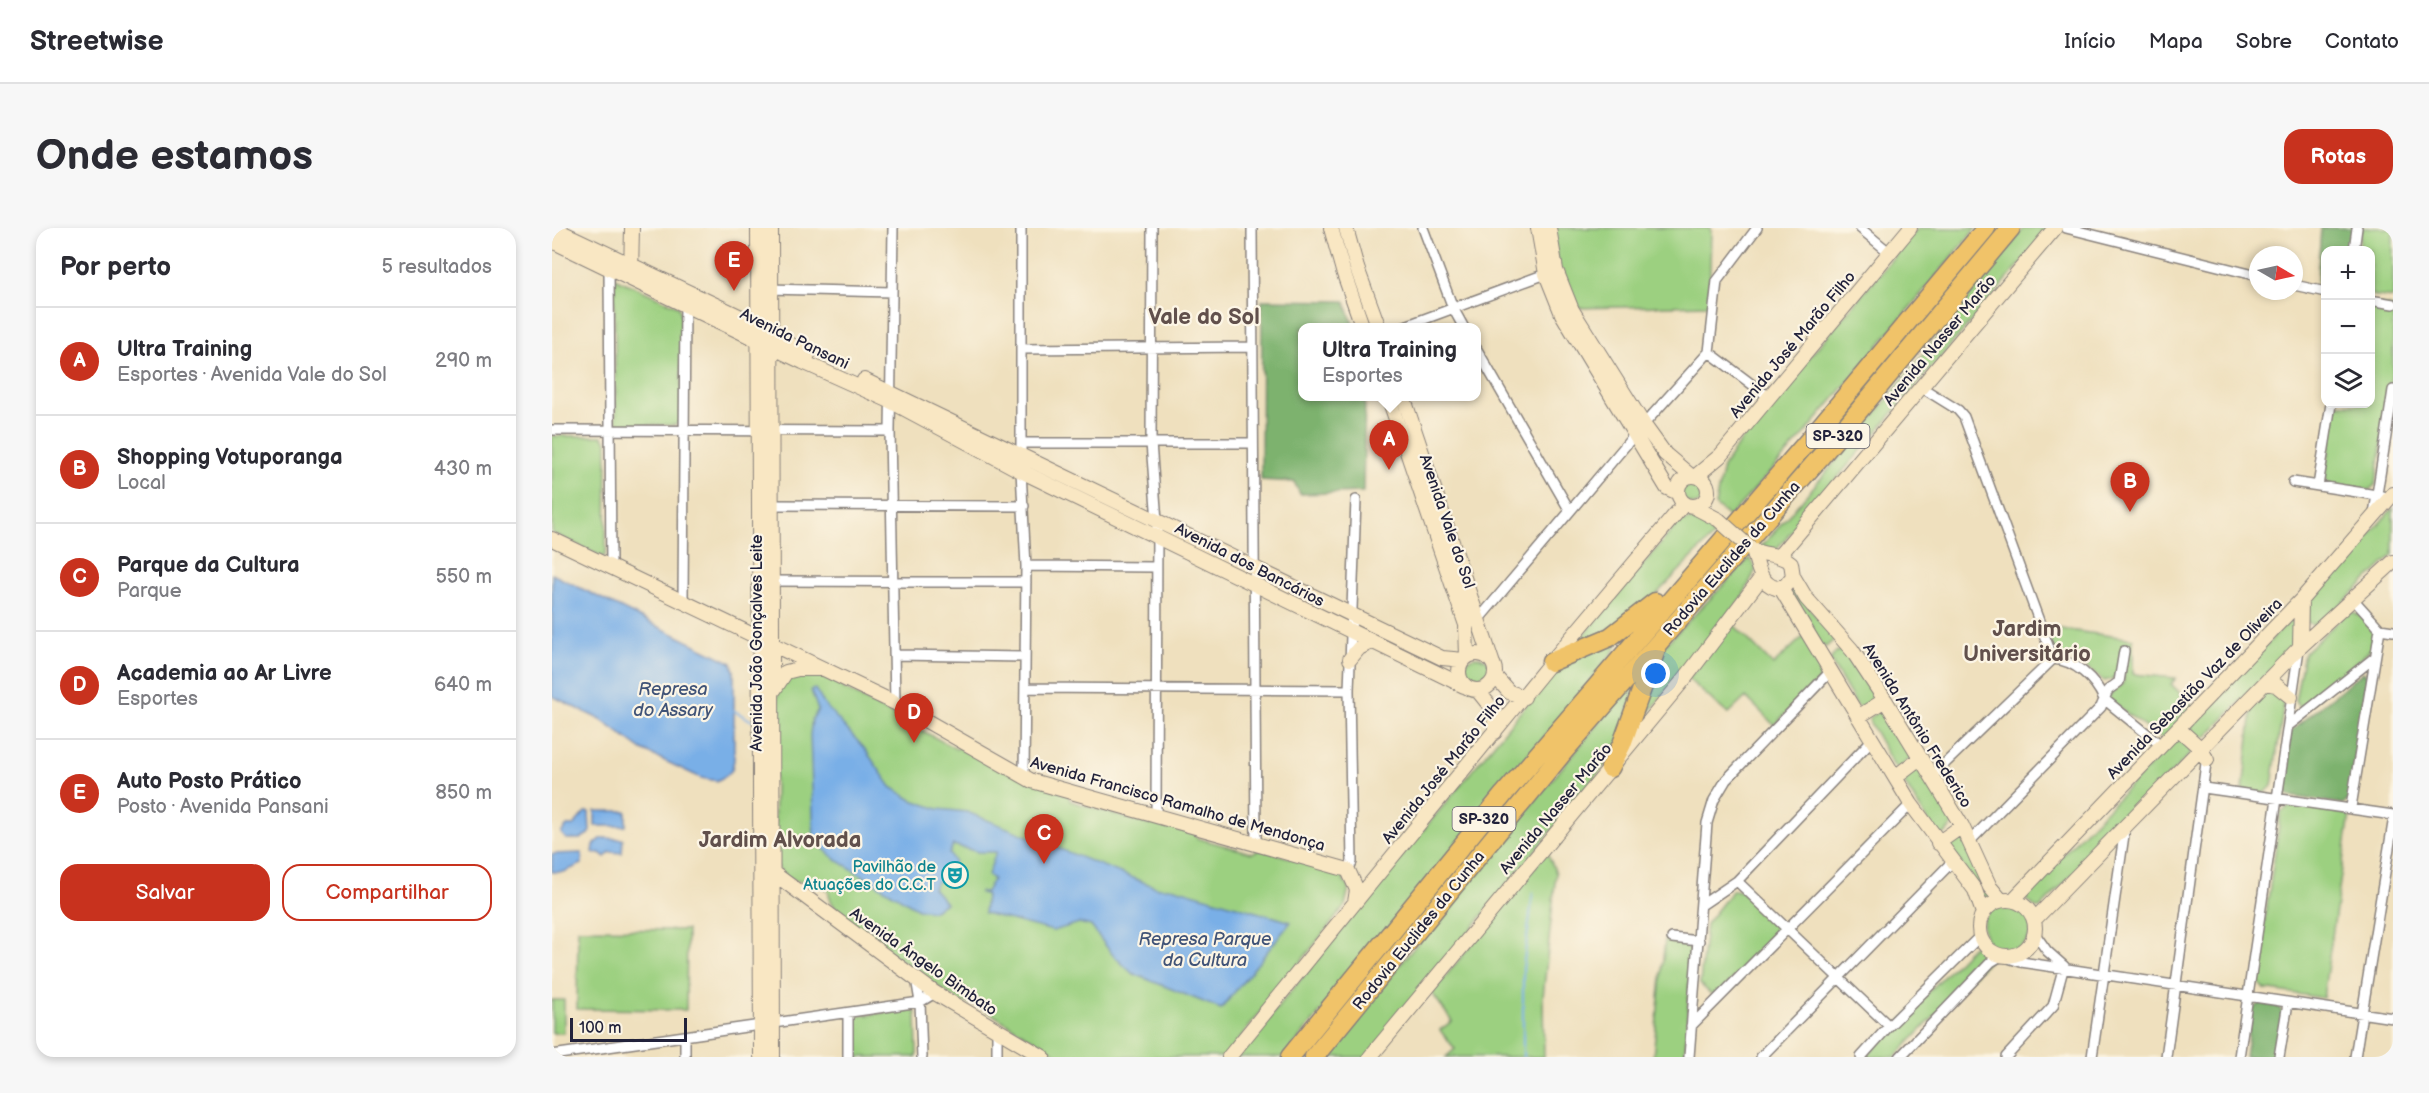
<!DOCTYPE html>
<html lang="pt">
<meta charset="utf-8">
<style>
body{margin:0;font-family:"Balsamiq Sans",sans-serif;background:#f7f7f7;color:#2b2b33}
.controls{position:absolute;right:18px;top:18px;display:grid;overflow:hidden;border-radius:12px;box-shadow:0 3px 9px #0003}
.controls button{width:54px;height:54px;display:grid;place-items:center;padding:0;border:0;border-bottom:2px solid #e1e1e2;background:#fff;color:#2b2b33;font:30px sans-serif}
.compass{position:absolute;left:1697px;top:18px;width:54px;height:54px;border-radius:50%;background:#fff;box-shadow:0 3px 9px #0003;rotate:99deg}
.scale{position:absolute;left:18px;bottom:15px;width:117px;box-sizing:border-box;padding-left:6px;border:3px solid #22223b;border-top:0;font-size:16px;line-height:21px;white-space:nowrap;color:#22223b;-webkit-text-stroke:4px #fcf5e5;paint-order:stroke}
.you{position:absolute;left:1104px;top:446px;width:21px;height:21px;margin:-15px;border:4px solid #fff;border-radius:50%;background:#1a73e8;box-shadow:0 0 0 9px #1a73e833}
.badge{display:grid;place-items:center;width:39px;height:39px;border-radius:50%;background:#c8321e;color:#fff;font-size:20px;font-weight:700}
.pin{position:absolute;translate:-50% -50px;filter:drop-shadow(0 2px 3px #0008)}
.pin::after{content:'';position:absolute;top:32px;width:21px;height:18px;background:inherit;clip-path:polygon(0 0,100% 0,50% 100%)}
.popup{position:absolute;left:746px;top:95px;width:183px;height:78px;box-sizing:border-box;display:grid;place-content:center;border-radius:12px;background:#fff;filter:drop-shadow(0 2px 4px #0005);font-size:20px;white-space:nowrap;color:#7c7c81}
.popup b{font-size:22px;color:#2b2b33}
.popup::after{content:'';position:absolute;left:50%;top:100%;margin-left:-12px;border:12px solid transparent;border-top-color:#fff}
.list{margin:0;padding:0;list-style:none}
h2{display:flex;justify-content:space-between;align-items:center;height:78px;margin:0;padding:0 24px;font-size:26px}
h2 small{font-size:20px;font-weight:400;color:#7c7c81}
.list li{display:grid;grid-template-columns:39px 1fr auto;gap:18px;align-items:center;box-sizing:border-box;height:108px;padding:0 24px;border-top:2px solid #e1e1e2}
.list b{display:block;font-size:22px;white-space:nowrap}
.list p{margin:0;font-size:20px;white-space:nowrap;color:#7c7c81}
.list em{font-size:20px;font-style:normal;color:#7c7c81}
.actions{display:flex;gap:12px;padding:18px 24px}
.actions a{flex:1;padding:14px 0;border:2px solid #c8321e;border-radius:18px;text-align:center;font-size:21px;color:#c8321e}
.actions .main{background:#c8321e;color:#fff}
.icon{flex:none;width:33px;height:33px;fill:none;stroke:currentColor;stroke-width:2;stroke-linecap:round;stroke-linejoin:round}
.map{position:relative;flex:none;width:1841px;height:829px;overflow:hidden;border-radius:18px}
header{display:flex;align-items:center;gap:36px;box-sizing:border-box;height:84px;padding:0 30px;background:#fff;border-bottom:2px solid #e1e1e2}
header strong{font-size:28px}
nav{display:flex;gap:33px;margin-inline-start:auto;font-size:21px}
.intro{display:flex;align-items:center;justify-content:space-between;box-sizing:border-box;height:144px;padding:0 36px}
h1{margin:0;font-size:42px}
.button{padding:15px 27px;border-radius:18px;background:#c8321e;color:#fff;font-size:21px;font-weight:700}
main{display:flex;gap:36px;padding:0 36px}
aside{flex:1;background:#fff;border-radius:18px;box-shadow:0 3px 9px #0003}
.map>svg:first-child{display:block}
.green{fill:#9cd080;stroke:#5f795e;stroke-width:1.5}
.forest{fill:#7db26e;stroke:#506a54;stroke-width:1.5}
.water{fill:#79afe7;stroke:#4e6891;stroke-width:1.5}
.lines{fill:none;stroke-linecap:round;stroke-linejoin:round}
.stream{stroke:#79afe7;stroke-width:2}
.street-casing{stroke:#88817c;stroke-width:12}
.secondary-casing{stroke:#88817c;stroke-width:16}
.highway-casing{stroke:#88817c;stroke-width:21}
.street{stroke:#fff;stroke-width:9}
.secondary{stroke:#f9e7c3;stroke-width:14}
.highway{stroke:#f0c369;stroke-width:18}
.secondary-bridge-casing{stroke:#88817c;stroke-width:16;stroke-linecap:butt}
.secondary-bridge{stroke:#f9e7c3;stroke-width:14}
.labels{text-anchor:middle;stroke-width:4.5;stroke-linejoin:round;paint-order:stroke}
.shield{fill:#fcf5e5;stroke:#63616e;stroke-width:1.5}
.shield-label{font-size:15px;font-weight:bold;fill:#22223b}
.street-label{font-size:16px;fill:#22223b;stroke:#fcf5e5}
.culture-label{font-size:16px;fill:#0d838f;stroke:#fcf5e5;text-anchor:end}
.water-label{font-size:18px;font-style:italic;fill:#405377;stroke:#fcf5e5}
.district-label{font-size:22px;font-weight:bold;fill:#61504c;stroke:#fcf5e5}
</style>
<header>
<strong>Streetwise</strong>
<nav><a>Início</a><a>Mapa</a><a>Sobre</a><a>Contato</a></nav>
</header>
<div class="intro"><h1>Onde estamos</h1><a class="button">Rotas</a></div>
<main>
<aside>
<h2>Por perto<small>5 resultados</small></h2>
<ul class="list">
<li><span class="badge">A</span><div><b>Ultra Training</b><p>Esportes · Avenida Vale do Sol</p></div><em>290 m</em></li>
<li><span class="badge">B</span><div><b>Shopping Votuporanga</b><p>Local</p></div><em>430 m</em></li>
<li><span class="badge">C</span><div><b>Parque da Cultura</b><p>Parque</p></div><em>550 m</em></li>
<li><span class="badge">D</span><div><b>Academia ao Ar Livre</b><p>Esportes</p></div><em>640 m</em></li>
<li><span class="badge">E</span><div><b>Auto Posto Prático</b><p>Posto · Avenida Pansani</p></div><em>850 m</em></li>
</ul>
<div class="actions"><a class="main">Salvar</a><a>Compartilhar</a></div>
</aside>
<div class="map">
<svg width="1841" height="829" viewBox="0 0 1841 829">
<rect width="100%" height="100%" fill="#fcf5e5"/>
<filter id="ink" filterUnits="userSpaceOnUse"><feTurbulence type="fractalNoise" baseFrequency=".0167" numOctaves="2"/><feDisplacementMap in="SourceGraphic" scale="12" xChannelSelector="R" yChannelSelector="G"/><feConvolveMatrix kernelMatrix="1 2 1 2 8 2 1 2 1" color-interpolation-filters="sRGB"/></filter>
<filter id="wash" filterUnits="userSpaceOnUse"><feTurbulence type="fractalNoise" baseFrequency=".008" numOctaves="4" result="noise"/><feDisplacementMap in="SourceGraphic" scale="24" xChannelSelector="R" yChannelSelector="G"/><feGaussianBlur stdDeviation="1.35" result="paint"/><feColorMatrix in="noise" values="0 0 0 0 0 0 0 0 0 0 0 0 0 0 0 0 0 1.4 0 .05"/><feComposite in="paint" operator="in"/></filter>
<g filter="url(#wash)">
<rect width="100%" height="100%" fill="#efe0be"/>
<!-- green -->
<path class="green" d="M1000,0H1159L1157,77L1023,80L1007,41Z
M1366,0H1424L1251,208L1177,289L1163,277L1171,239L1197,201Z
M1472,0H1499L1221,325L1209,319L1305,209Z
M1810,0H1841V70L1819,67L1818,22H1807Z
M62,50L126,78L129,86V192L124,197H68L64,193Z
M1819,75L1841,79V141L1824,256L1817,262L1778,257L1773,250L1784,176H1818Z
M0,208H50L55,214L54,326L51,329L0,305Z
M1129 263a13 13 0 1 1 26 0a13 13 0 1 1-26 0Z
M1841,280V327L1765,399L1755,394L1756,375Z
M1149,289L1157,293L1167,301L1162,307L1085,386L1019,422L1127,294Z
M1198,330L1204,341L1190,370L1085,499L1109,421Z
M1241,360L1283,411L1274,419L1268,417L1246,374L1238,366Z
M1801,384C1816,390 1825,403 1822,418L1755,479L1746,478L1743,473L1752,425L1794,386Z
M1744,386V416L1654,509L1645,508L1639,501L1641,493Z
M1181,396L1221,437L1253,407L1270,436L1267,452L1222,497L1194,469L1176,486L1136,451Z
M1494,399L1581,411V446L1624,450L1619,456L1642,479L1614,509H1607L1557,472V468L1571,455L1576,422L1561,451L1552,453L1527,433L1503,425Z
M1067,411L1063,422L732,829H685L1011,432Z
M1293,421L1323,464V472L1311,480L1305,478L1278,432L1284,424Z
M909 445a16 16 0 1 1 32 0a16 16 0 1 1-32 0Z
M259,442L288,455L291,460L404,521L408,520L515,566L519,573L597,597L606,593L642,603L645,610L700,625L709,621L795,648L791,653L797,659L793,678L673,829H510L425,777L409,774L363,743L288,687L279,673L276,663L265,652C241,656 233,655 222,632L224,471L233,449Z
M1088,445L1064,523L815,829H772Z
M1718,460L1731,468L1732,474L1720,558L1713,565L1691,562L1701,473Z
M1330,481L1335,482L1362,527L1347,540H1343L1318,495L1317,490Z
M1630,511L1640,520L1638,526L1488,680H1484L1473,670L1474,664L1623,512Z
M1364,541L1374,544L1403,594L1392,607L1384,606L1353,556V548Z
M1738,578L1798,586L1771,770L1712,761L1704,752L1729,584Z
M1407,609L1412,611L1440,667L1438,671L1434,673L1396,617Z
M995,624L1004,645L991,769L992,829H894L903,821L888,802L900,793L880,765Z
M1181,662L1190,663L1227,698L1225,707L1167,765L1159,766L1148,756L1154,696Z
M1431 699a24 24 0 1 1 48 0a24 24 0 1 1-48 0Z
M26,701L135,702L134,782L25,781Z
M1113,711C1121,717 1132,715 1139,722L1133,829H1101Z
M1421,718L1427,719L1437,729L1436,733L1343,829H1314Z
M0,772H12V805H0Z
M359,781L364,785L365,829H300V793L307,788Z"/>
<!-- forest -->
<path class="forest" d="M1769,0H1802L1799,22H1774L1773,58L1765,56Z
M710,72L793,73L802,99L750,100V168L813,169L811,264L748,266L742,254L709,252Z
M1811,444L1816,447L1797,572L1791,576L1737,568L1732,560L1738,504Z
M1709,775L1727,779L1732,789L1725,829H1693L1700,781Z"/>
<!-- water -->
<path class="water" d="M0,346L180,435L182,443V532L180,542L175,547L165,553L149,550L90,522L49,492L0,468Z
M263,461L272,476L312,520L339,559L360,572L386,581L415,584L606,660H623L739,694L669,781L580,745L560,726L539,698L527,695L501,703L432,685L434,667L427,664H434L441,651L436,647L444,624H426L401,617L397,626L403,634L390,654L385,653L381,660L394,675L380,683L366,681L283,631L262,612L258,507L260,491L266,482L259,462Z
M43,583H74V598H43Z
M33,584H37L38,605L28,611H14L9,605L15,598H21Z
M50,610L71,611L70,625L58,624L53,629L48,625H41L42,617Z
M30,625V636L12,644H0V626Z"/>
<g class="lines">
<!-- stream -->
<path class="stream" d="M181,482L202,494
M971,829V741L981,664"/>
</g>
</g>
<g filter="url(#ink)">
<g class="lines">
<defs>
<path id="street" d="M341,0L338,203L343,475
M469,0V243L474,338L472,549
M600,0L599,215L605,293L604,588
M700,0L704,615
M871,0L901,80L912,100
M1308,0L1338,25
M1514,0L1706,48
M1802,22L1805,0
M57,41L59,341
M1742,57L1774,64
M216,61L340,64
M1818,72L1841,76
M848,100L999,44
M924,120L1018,283
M469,121L700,119
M1157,124L1218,170
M1369,159L1406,182L1412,189L1501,431
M0,202L338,203
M469,215H700
M1741,254L1831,268
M1766,258L1779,176
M217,277L472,278
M1822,286L1841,162
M474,338L603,339
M215,353L474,354
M1802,372L1828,401L1841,403
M131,375L133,74
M927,391L1084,205L1157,124L1165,53L1205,0
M343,427L473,429
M1501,431C1523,432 1543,451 1552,471L1610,518
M473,460L797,462
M1736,498L1822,430
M1380,548L1501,431
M1652,560L1841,587
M1799,579L1828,401
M1418,613L1549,479L1556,462L1567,454L1572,423
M796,642L800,634L797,462L804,272
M1185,653L1337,798
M1151,676L1185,653L1319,513
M1483,706L1495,723L1512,738
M1120,710L1147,713
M1453,729L1469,734L1841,790
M364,750L368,774L370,829
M1139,798L1359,576
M133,809V829
M0,827L368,774L383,765
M296,829V785
M445,829V803
M1137,829L1155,595L1162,572L1174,552L1278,444
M1209,829L1400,634
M1309,829L1337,798L1428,708
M1348,829L1439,734L1449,728
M1454,829L1501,778L1512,738
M1540,829L1573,600
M1614,829L1655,528
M1687,829L1747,421
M1727,829L1736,775
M1803,829L1841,595"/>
<path id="secondary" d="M1,0L206,97L256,127
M206,0L209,829
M219,0L221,829
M779,0L791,43L811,100
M794,0L805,40L827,100
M986,0L994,46L1010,86L1115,260L1126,265
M997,0L1004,42L1020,82L1092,197L1113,226L1139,248
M0,13L251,134L338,173L469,243L912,458
M79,45L80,0
M312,152L890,430L912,432
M836,168L914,397L915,429
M851,168L940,433
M1126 263a15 15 0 1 1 30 0a15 15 0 1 1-30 0Z
M1144,248L1168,228L1358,0
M1142,279L1167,292
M0,311L343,475L480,553L796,642L805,662L803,674
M1198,320C1211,329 1227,324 1239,335L1241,348L1233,358L1224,360C1207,355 1206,337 1201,322
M1227,328L1503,0
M1241,348L1254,370L1300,422L1333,472L1410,598L1438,659L1449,672
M1228,359L1359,576L1423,662L1431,685
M1748,419L1749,372
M907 444a18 18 0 1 1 36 0a18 18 0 1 1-36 0Z
M798,431L807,420L819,414
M943,448L957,464L972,469
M1713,455L1724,457L1739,469
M222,462L234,444L246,441H268
M926,463L942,483L943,504
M1306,489L1333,472
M1628,502L1648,520L1655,532
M1343,549L1368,530
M1386,615L1410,598
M220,644L383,765L491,829
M1427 700a28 28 0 1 1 56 0a28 28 0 1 1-56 0Z
M1461,672L1749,372L1841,266
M1482,692L1748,419L1841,334
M677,829L999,434L1132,276
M818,829L1134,449L1209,350"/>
<path id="highway" d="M999,434L1058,409L1103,374
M1058,540L1070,516L1104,422
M738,829L952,566L1256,213L1434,0
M762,829L1013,522L1270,227L1459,0"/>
</defs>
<!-- street casing -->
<use href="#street" class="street-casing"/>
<!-- secondary casing -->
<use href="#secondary" class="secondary-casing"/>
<!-- highway casing -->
<use href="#highway" class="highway-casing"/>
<!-- street -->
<use href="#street" class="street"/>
<!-- secondary -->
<use href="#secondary" class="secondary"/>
<!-- highway -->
<use href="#highway" class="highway"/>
<defs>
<path id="secondary-bridge" d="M1167,292L1198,320"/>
</defs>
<!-- secondary-bridge casing -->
<use href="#secondary-bridge" class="secondary-bridge-casing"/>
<!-- secondary-bridge -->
<use href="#secondary-bridge" class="secondary-bridge"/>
</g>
</g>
<!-- icons -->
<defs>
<symbol id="theatre-ring" viewBox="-11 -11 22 22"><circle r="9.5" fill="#fcf5e5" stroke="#0f9aa8" stroke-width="1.5"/><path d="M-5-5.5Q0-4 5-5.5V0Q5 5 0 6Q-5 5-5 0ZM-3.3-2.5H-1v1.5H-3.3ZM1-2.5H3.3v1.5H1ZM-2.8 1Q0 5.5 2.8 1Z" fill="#0f9aa8"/></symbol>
</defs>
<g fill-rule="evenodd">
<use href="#theatre-ring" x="388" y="632" width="30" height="30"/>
</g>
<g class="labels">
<!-- shield labels -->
<g class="shield">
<rect x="1254.5" y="196" width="63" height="24" rx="4.5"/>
<rect x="900.5" y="579" width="63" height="24" rx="4.5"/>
</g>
<g class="shield-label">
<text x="1286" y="213">SP-320</text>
<text x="932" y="596">SP-320</text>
</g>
<!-- street labels -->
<g class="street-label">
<text transform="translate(243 110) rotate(26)" y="6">Avenida Pansani</text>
<text transform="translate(1387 112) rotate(-50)" y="6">Avenida Nasser Marão</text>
<text transform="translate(1240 116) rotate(-50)" y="6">Avenida José Marão Filho</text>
<text transform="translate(896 293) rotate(71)" y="6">Avenida Vale do Sol</text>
<text transform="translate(1179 330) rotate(-49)" y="6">Rodovia Euclides da Cunha</text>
<text transform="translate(698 336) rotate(27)" y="6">Avenida dos Bancários</text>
<text transform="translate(204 415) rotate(-90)" y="6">Avenida João Gonçalves Leite</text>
<text transform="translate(1642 460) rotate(-46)" y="6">Avenida Sebastião Vaz de Oliveira</text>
<text transform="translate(1366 497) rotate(58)" y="6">Avenida Antônio Frederico</text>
<text transform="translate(891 541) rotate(-51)" y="6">Avenida José Marão Filho</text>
<text transform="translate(626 575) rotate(16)" y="6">Avenida Francisco Ramalho de Mendonça</text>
<text transform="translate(1003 580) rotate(-50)" y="6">Avenida Nasser Marão</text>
<text transform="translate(866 702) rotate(-51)" y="6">Rodovia Euclides da Cunha</text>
<text transform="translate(372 733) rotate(35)" y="6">Avenida Ângelo Bimbato</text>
</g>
<!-- culture labels -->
<g class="culture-label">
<text x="384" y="644">Pavilhão de<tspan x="384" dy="18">Atuações do C.C.T</tspan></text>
</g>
<!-- water labels -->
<g class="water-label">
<text x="121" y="467">Represa<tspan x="121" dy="21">do Assary</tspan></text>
<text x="653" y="717">Represa Parque<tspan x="653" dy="21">da Cultura</tspan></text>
</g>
<!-- district labels -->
<g class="district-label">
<text x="652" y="96">Vale do Sol</text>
<text x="1475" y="408">Jardim<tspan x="1475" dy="25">Universitário</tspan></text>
<text x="228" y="619">Jardim Alvorada</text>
</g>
</g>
</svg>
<div class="controls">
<button>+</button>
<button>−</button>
<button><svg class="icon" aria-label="layers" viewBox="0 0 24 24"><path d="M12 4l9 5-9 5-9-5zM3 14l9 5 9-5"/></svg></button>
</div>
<svg class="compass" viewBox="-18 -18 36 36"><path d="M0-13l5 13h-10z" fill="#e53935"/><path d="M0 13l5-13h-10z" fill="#7c7c81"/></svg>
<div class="scale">100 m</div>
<div class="you"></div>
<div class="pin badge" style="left:837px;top:242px">A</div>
<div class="popup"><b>Ultra Training</b>Esportes</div>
<div class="pin badge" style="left:1578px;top:284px">B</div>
<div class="pin badge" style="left:492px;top:636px">C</div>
<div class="pin badge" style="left:362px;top:515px">D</div>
<div class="pin badge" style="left:182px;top:63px">E</div>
</div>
</main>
